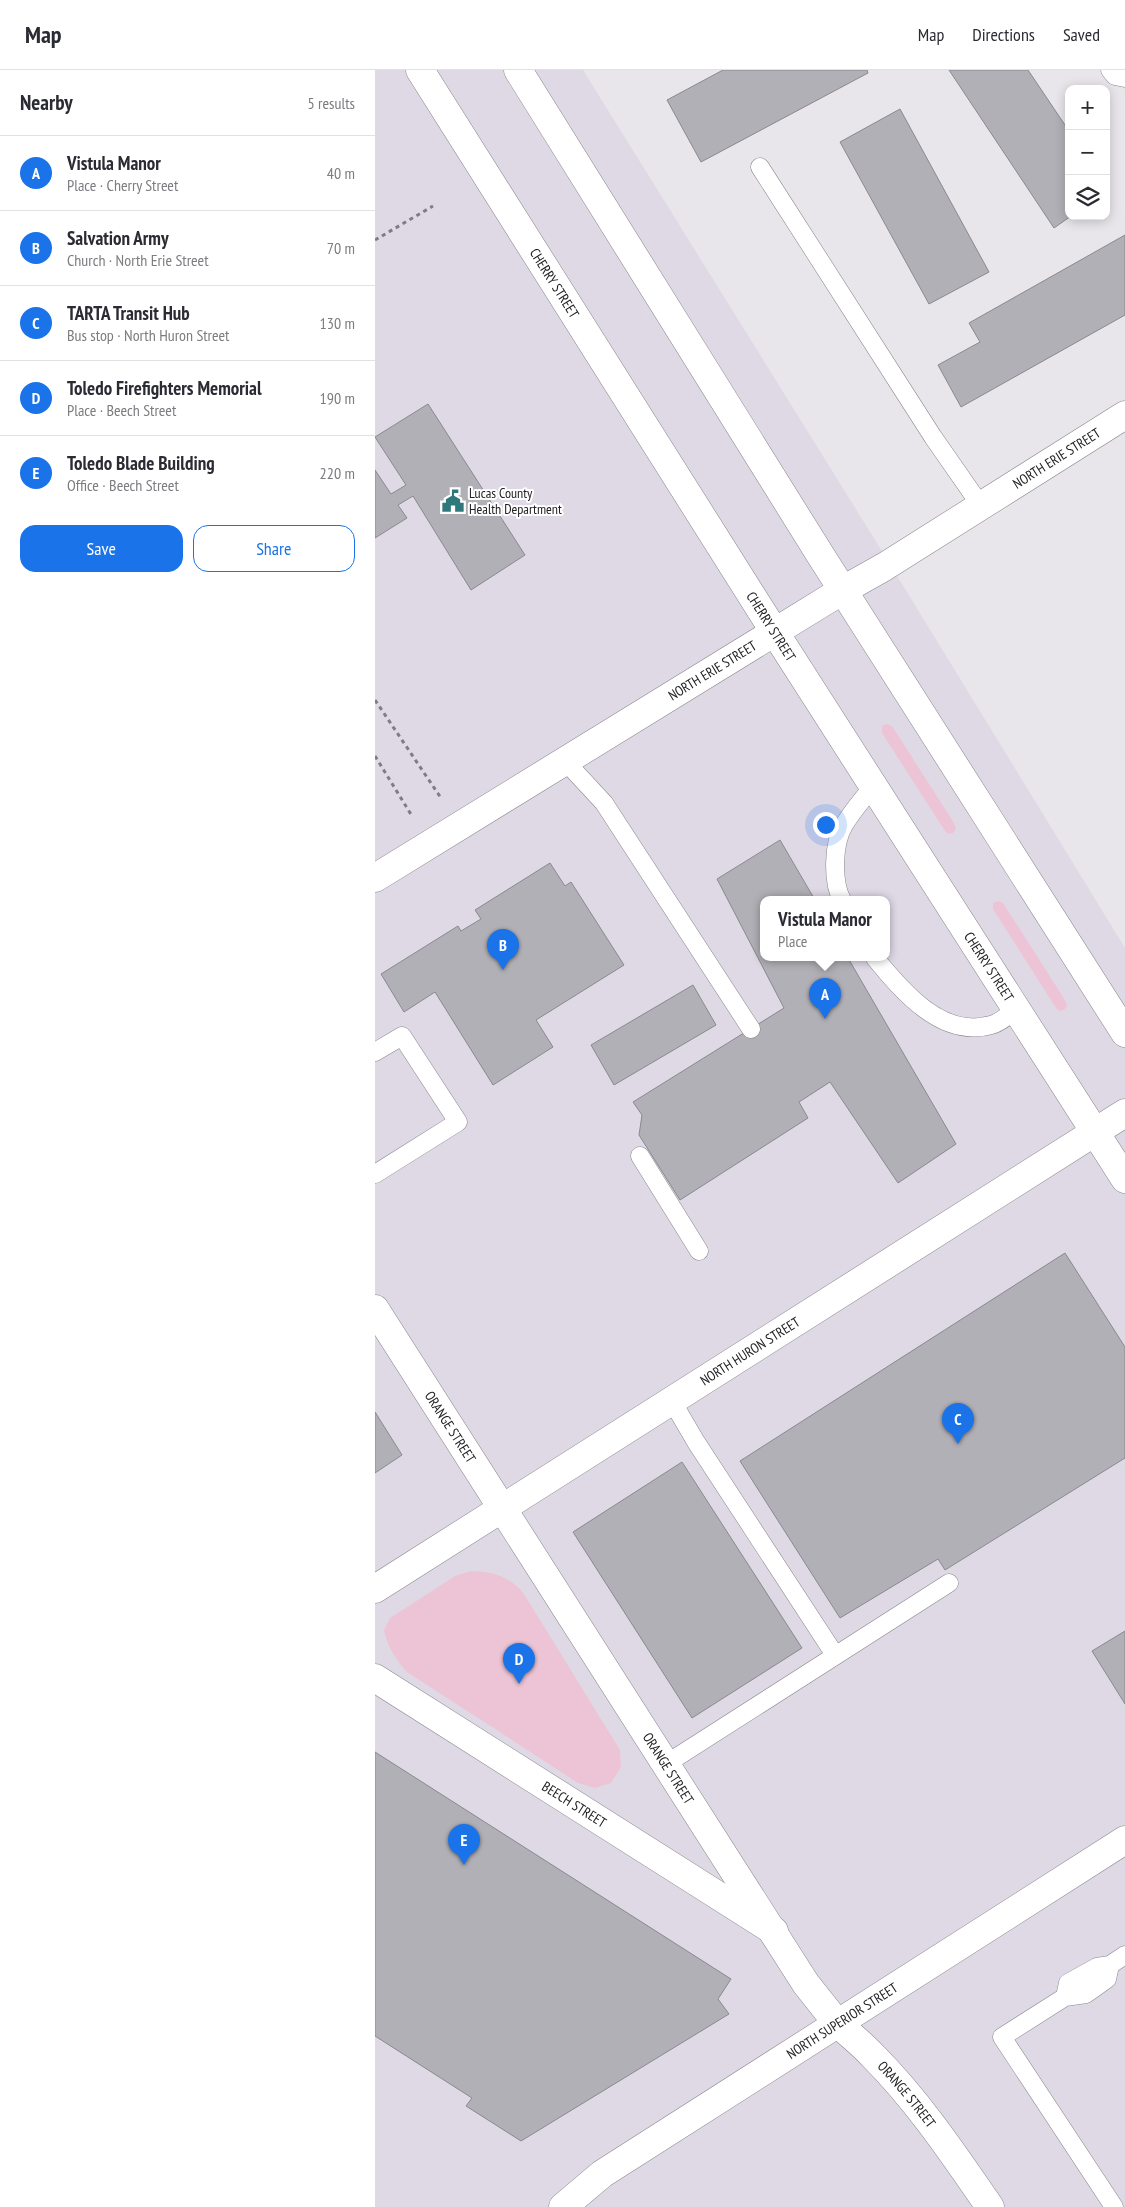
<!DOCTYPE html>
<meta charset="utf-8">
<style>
body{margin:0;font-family:"PT Sans Narrow",sans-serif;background:#f7f7f7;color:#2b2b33}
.controls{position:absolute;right:15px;top:15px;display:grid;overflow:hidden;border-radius:10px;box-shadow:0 2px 12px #0003}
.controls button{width:45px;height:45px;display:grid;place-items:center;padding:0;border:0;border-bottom:1px solid #e1e1e2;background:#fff;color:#2b2b33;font:25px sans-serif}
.you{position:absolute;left:450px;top:754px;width:18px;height:18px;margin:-12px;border:4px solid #fff;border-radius:50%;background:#1a73e8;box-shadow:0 0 0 8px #1a73e833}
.badge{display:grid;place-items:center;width:32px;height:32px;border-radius:50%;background:#1a73e8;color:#fff;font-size:16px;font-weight:700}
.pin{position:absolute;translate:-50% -41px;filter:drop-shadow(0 1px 2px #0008)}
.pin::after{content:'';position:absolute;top:26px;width:18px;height:15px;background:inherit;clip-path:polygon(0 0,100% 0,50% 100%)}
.popup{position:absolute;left:385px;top:826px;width:130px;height:65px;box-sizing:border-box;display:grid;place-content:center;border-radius:10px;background:#fff;filter:drop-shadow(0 1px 4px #0005);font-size:16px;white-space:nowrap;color:#7c7c81}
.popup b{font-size:19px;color:#2b2b33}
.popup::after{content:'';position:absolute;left:50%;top:100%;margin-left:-10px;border:10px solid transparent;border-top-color:#fff}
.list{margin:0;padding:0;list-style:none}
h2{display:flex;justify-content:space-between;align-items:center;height:65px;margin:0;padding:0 20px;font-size:21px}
h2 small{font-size:16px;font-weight:400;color:#7c7c81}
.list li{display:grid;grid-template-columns:32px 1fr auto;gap:15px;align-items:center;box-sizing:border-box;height:75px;padding:0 20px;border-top:1px solid #e1e1e2}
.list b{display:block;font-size:19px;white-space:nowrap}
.list p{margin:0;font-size:16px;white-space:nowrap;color:#7c7c81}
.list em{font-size:16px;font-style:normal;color:#7c7c81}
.actions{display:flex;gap:10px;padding:15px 20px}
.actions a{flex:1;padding:11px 0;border:1px solid #1a73e8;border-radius:15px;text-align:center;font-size:18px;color:#1a73e8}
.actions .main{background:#1a73e8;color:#fff}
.icon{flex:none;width:28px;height:28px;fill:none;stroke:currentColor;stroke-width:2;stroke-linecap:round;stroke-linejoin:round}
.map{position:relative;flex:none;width:750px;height:2137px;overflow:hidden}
header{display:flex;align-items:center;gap:30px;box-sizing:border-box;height:70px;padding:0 25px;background:#fff;border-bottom:1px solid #e1e1e2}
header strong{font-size:24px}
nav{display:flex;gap:28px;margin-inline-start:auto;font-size:18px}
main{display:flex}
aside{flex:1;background:#fff}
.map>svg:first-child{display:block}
.built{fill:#dfd9e6;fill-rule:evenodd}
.green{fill:#edc4d5}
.building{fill:#b0b0b6;stroke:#89898f}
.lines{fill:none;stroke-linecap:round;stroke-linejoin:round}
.service-casing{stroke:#89878c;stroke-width:19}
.minor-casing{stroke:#89878c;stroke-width:29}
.tertiary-casing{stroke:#89878c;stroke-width:29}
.primary-casing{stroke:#89878c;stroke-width:29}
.path{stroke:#7f7d81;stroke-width:3;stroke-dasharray:4 4;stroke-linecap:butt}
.service{stroke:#fff;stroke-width:18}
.minor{stroke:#fff;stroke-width:28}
.tertiary{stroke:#fff;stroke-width:28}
.primary{stroke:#fff;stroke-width:28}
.labels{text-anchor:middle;stroke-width:4;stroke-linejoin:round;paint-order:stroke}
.street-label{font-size:14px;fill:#222123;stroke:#fff}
.poi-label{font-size:14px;fill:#222123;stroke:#fff;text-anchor:start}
</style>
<header>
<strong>Map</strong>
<nav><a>Map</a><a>Directions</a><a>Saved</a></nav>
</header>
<main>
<aside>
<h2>Nearby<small>5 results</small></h2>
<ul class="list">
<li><span class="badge">A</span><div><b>Vistula Manor</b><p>Place · Cherry Street</p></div><em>40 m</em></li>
<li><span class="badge">B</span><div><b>Salvation Army</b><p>Church · North Erie Street</p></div><em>70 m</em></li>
<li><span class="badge">C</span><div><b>TARTA Transit Hub</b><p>Bus stop · North Huron Street</p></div><em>130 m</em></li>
<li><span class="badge">D</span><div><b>Toledo Firefighters Memorial</b><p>Place · Beech Street</p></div><em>190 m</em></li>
<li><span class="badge">E</span><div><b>Toledo Blade Building</b><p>Office · Beech Street</p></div><em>220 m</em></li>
</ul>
<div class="actions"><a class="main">Save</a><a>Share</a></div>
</aside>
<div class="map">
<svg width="750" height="2137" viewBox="0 0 750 2137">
<rect width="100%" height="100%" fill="#e8e5eb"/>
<!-- built -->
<path class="built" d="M0,0H208L497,465L750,878V2137H0ZM389,830H511V888H389Z"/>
<!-- green -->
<path class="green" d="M512,654L517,656L579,753L581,759L578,763L573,764L570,761L507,663V656Z
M623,831L628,833L690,930L692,936L689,940L684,941L681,938L618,839V833Z
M96,1501C118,1502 135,1506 149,1524L245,1680L246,1697L236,1713L220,1718L203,1713L32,1602C21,1590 12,1576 9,1560L15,1548L80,1506Z"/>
<!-- building -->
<path class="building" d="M348,0H492L493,3L326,92L292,30Z
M574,0H653L694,61V146H696L679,158Z
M525,39L614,202L554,234L465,72Z
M750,165V245L586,337L563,295L605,272L594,253Z
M53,334L150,485L96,520L38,426L23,435L32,448L0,468V400L16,424L31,415L0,367Z
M405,770L440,830H389V888H473L581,1074L523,1113L455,1012L424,1032L433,1048L305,1130L264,1065L267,1045L258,1032L409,938L342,809Z
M175,793L190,816L196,812L249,895L161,950L178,977L118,1015L60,922L29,942L6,904L83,856L86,861L106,849L100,840Z
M318,915L341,955L239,1015L216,975Z
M690,1183L750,1277V1388L570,1500L563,1489L465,1548L365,1391Z
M0,1342L27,1385L0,1403Z
M307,1392L427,1578L317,1648L198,1462Z
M750,1561V1634L717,1581Z
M0,1682L356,1909L343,1929L354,1944L146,2071L91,2036L97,2028L0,1966Z"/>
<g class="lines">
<defs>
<path id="service" d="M735,0L740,6L750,8
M385,97L558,367L606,436
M190,691L229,733L376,959
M467,830C457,812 458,773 469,755C477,741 489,728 499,715
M500,888C527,921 567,969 616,955C625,953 635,944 642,938
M0,982L27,966L83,1052L0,1104
M265,1086L324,1181
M297,1331L321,1372L460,1585
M291,1694L574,1513
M735,1895L732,1909L711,1924L690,1927L627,1967L739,2137
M690,1927L693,1913L722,1897L735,1895L750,1885"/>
<g id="minor">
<path id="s1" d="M0,1608L399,1861"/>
<path id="s2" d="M462,1953C474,1964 487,1974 498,1986C543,2031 579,2085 615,2137"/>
</g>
<g id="tertiary">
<path id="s3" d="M468,520L509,497L750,345"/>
<path id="s4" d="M0,1239L431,1914L462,1953"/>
<path id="s5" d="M0,1519L750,1043"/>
<path id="s6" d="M188,2137L227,2104L750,1770"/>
</g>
<g id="primary">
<path id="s7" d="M45,0L399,561L750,1109"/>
<path d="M143,0L446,486L750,963"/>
<path id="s8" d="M0,808L468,520"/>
</g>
</defs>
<!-- service casing -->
<use href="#service" class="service-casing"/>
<!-- minor casing -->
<use href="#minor" class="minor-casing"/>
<!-- tertiary casing -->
<use href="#tertiary" class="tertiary-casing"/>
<!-- primary casing -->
<use href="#primary" class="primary-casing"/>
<!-- path -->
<path class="path" d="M0,170L58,136
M0,630L66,728
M0,686L37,746"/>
<!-- service -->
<use href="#service" class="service"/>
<!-- minor -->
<use href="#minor" class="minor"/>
<!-- tertiary -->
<use href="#tertiary" class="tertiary"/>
<!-- primary -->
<use href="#primary" class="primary"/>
</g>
<!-- icons -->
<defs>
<symbol id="civic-bare" viewBox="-9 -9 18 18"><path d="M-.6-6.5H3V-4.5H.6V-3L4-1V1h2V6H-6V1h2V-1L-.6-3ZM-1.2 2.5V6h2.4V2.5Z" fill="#30797a" stroke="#fff" stroke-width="2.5" paint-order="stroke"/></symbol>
</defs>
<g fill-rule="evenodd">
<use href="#civic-bare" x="62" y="415" width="32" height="32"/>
</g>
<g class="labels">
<!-- street labels -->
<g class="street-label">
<text dy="5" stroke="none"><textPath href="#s7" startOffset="252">CHERRY STREET</textPath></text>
<text dy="5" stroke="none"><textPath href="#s3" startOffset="251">NORTH ERIE STREET</textPath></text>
<text dy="5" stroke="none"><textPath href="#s7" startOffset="658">CHERRY STREET</textPath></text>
<text dy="5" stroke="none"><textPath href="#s8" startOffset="396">NORTH ERIE STREET</textPath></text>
<text dy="5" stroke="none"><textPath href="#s7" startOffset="1062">CHERRY STREET</textPath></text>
<text dy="5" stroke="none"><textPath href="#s5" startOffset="444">NORTH HURON STREET</textPath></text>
<text dy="5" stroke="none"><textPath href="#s4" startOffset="140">ORANGE STREET</textPath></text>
<text dy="5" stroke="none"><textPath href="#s4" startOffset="545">ORANGE STREET</textPath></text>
<text dy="5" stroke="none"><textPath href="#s1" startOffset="236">BEECH STREET</textPath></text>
<text dy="5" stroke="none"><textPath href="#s6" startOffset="336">NORTH SUPERIOR STREET</textPath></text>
<text dy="5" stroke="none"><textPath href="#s2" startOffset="100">ORANGE STREET</textPath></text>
</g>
<!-- poi labels -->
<g class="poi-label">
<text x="94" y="428">Lucas County<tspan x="94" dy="16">Health Department</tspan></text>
</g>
</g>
</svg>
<div class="controls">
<button>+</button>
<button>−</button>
<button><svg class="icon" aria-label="layers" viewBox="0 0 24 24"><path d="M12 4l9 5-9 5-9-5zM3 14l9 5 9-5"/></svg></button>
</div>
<div class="you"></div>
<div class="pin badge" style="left:450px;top:949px">A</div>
<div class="popup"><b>Vistula Manor</b>Place</div>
<div class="pin badge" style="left:128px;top:900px">B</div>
<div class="pin badge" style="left:583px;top:1374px">C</div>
<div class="pin badge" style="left:144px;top:1614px">D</div>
<div class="pin badge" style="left:89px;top:1795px">E</div>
</div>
</main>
